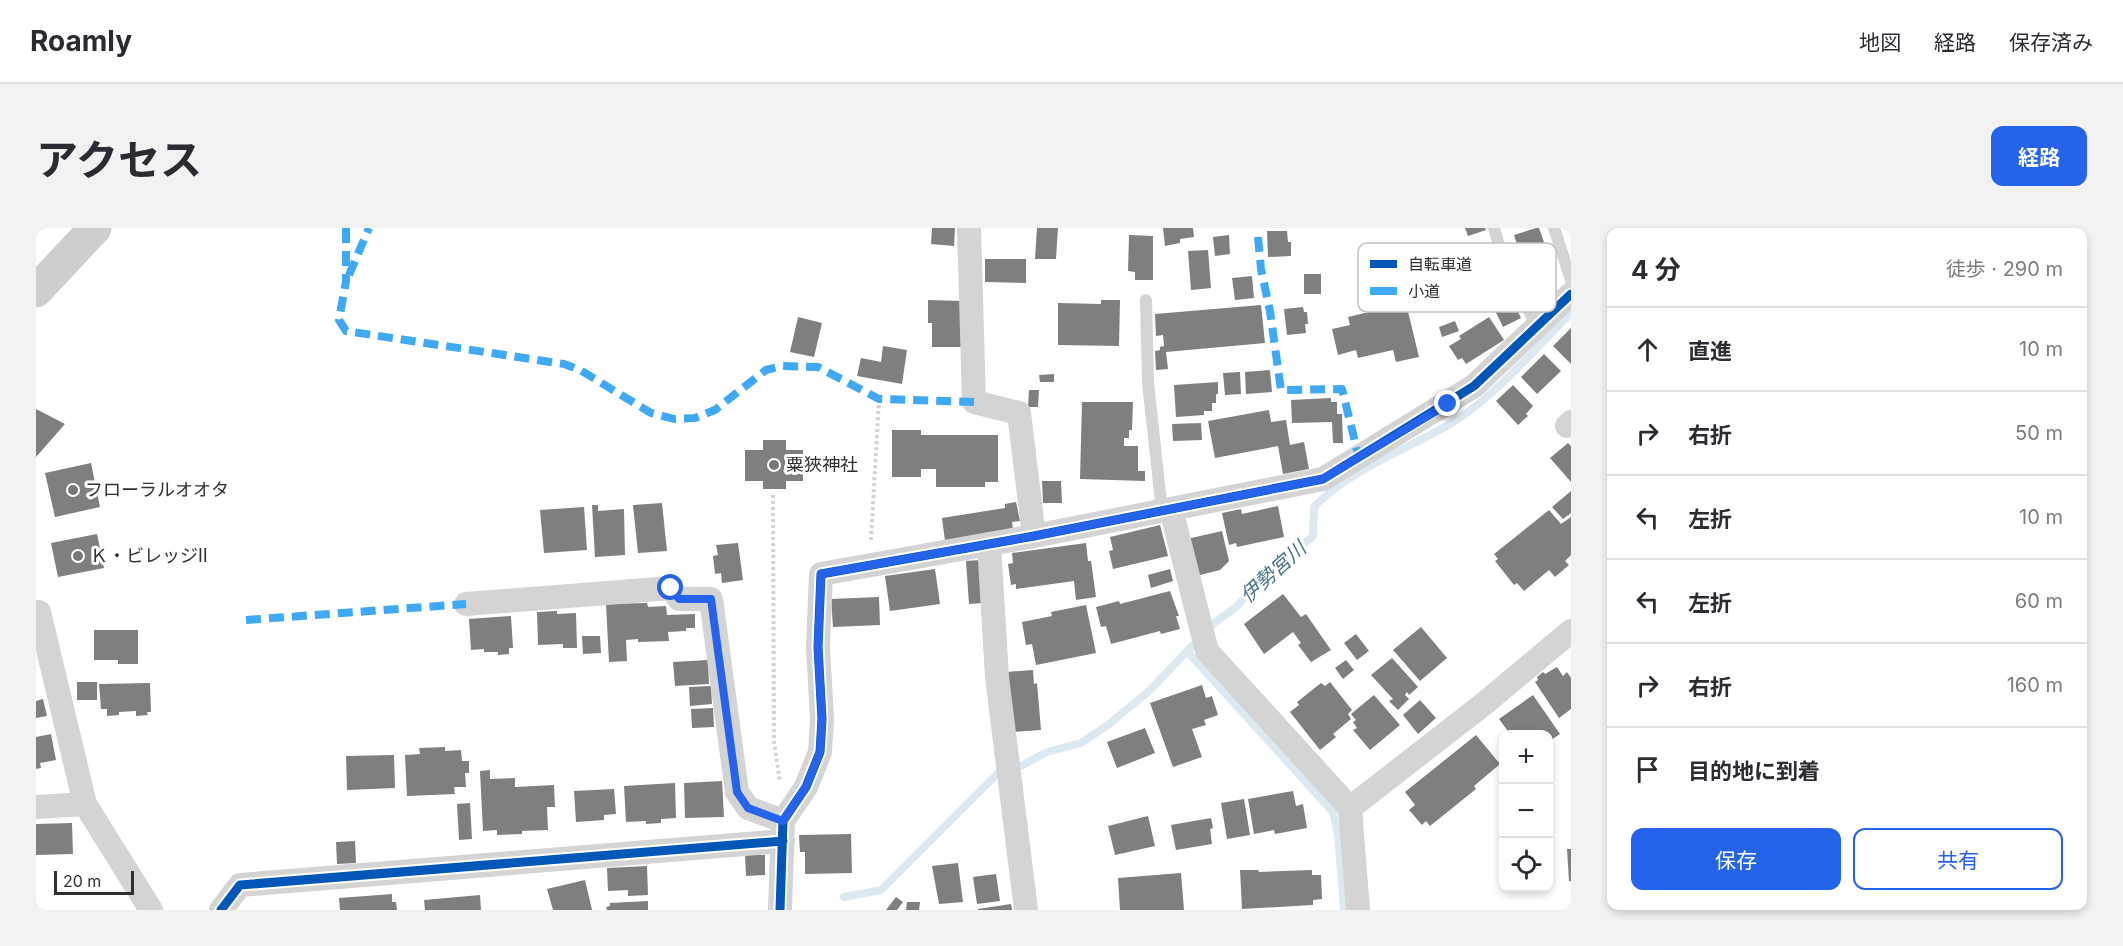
<!DOCTYPE html>
<html lang="ja">
<meta charset="utf-8">
<style>
body{margin:0;font-family:Inter,"Noto Sans JP",sans-serif;background:#f2f2f3;color:#2b2b33}
.controls{position:absolute;right:18px;bottom:18px;display:grid;overflow:hidden;border-radius:12px;box-shadow:0 3px 9px #0003}
.controls button{width:54px;height:54px;display:grid;place-items:center;padding:0;border:0;border-bottom:2px solid #e1e1e2;background:#fff;color:#2b2b33;font:30px sans-serif}
.scale{position:absolute;left:18px;bottom:15px;width:80px;box-sizing:border-box;padding-left:6px;border:3px solid #303030;border-top:0;font-size:16px;line-height:21px;white-space:nowrap;color:#303030;-webkit-text-stroke:4px #fff;paint-order:stroke}
.stop{position:absolute;width:18px;height:18px;margin:-14px;border:4px solid #2563eb;border-radius:50%;background:#fff}
.stop.end{background:#2563eb;border-color:#fff;box-shadow:0 2px 6px #0008}
.list{margin:0;padding:0;list-style:none}
h2{display:flex;justify-content:space-between;align-items:center;height:78px;margin:0;padding:0 24px;font-size:26px}
h2 small{font-size:20px;font-weight:400;color:#7c7c81}
.list li{display:grid;grid-template-columns:39px 1fr auto;gap:18px;align-items:center;box-sizing:border-box;height:84px;padding:0 24px;border-top:2px solid #e1e1e2}
.list b{display:block;font-size:22px;white-space:nowrap}
.list em{font-size:20px;font-style:normal;color:#7c7c81}
.actions{display:flex;gap:12px;padding:18px 24px}
.actions a{flex:1;padding:14px 0;border:2px solid #2563eb;border-radius:12px;text-align:center;font-size:21px;color:#2563eb}
.actions .main{background:#2563eb;color:#fff}
.icon{flex:none;width:33px;height:33px;fill:none;stroke:currentColor;stroke-width:2;stroke-linecap:round;stroke-linejoin:round}
.map{position:relative;flex:none;width:1535px;height:682px;overflow:hidden;border-radius:12px}
header{display:flex;align-items:center;gap:36px;box-sizing:border-box;height:84px;padding:0 30px;background:#fff;border-bottom:2px solid #e1e1e2}
header strong{font-size:28px}
nav{display:flex;gap:33px;margin-inline-start:auto;font-size:21px}
.intro{display:flex;align-items:center;justify-content:space-between;box-sizing:border-box;height:144px;padding:0 36px}
h1{margin:0;font-size:42px}
.button{padding:15px 27px;border-radius:12px;background:#2563eb;color:#fff;font-size:21px;font-weight:700}
main{display:flex;gap:36px;padding:0 36px}
aside{flex:1;background:#fff;border-radius:12px;box-shadow:0 3px 9px #0003}
.map>svg:first-child{display:block}
.lines{fill:none;stroke-linecap:round;stroke-linejoin:round}
.stream{stroke:#dde9f0;stroke-width:8}
.building{fill:#7f7f7f}
.path{stroke:#d3d3d3;stroke-width:4;stroke-dasharray:3 3;stroke-linecap:butt}
.lane{stroke:#d4d4d4;stroke-width:12}
.street{stroke:#d4d4d4;stroke-width:24}
.secondary{stroke:#cecece;stroke-width:33}
.quiet{stroke:#3fa9f5;stroke-width:8;stroke-dasharray:15 8;stroke-linecap:butt}
.cycleway-casing{stroke:#fff;stroke-width:13}
.cycleway{stroke:#0057b8;stroke-width:9}
.route{stroke:#2563eb;stroke-width:8}
.poi-dot{fill:#787878;stroke:#fff;stroke-width:2}
.labels{text-anchor:middle;stroke-width:6;stroke-linejoin:round;paint-order:stroke}
.poi-label{font-size:18px;fill:#303030;stroke:#fff;text-anchor:start}
.water-label{font-size:20px;font-style:italic;fill:#46748a;stroke:#fff}
.key{fill:#fff;stroke:#c1c1c1;stroke-width:1.5}
.key-label{font-size:16px;fill:#303030}
</style>
<header>
<strong>Roamly</strong>
<nav><a>地図</a><a>経路</a><a>保存済み</a></nav>
</header>
<div class="intro"><h1>アクセス</h1><a class="button">経路</a></div>
<main>
<div class="map">
<svg width="1535" height="682" viewBox="0 0 1535 682">
<rect width="100%" height="100%" fill="#fff"/>
<g class="lines">
<!-- stream -->
<path class="stream" d="M1151,423L1297,584L1302,606L1308,682
M983,539L1011,524L1045,515L1072,497L1114,462L1178,395L1199,380L1230,348L1277,308L1278,279C1316,240 1373,221 1419,193C1462,165 1497,123 1533,87
M808,669L845,662L963,544"/>
</g>
<!-- building -->
<path class="building" d="M896,0H919L918,18L895,16Z
M1001,0H1022L1020,31H999Z
M1127,0H1157L1158,9L1144,11V15L1129,18Z
M1429,0H1449L1450,2L1432,8Z
M1500,0H1503L1514,31L1488,39L1478,7Z
M1231,3H1251L1252,14H1255V28L1232,29Z
M1093,7L1117,8V52H1099V44L1092,43Z
M1193,7L1194,26L1179,28L1177,9Z
M1172,22L1175,60L1155,62L1152,23Z
M949,31H990V55L949,54Z
M1268,46H1285V66H1268Z
M1216,48L1218,70L1199,72L1196,50Z
M1472,63L1485,90L1467,99L1454,72Z
M892,72L926,73L925,119H896V95H892Z
M1065,72H1084L1083,118L1022,117V75L1065,76Z
M1370,75L1383,129L1360,134L1357,122L1322,130L1320,122L1302,127L1296,101L1314,97L1312,89Z
M1225,77L1229,115L1130,124L1132,141L1120,142L1119,123L1124,122V119L1128,118L1127,107L1120,108L1119,86Z
M1267,79L1268,84H1271L1272,96H1269L1270,105L1251,107L1248,81Z
M762,89L786,95L778,129L754,124Z
M1453,89L1468,112L1430,136L1426,130L1422,132L1413,118L1425,111L1423,108Z
M1419,93L1423,103L1406,109L1403,99Z
M1535,100V136L1517,118Z
M847,118L871,122L866,156L821,148L825,130L845,134Z
M1508,126L1525,143L1501,166L1485,149Z
M1234,142L1236,164L1210,166L1209,144Z
M1204,144L1205,166L1189,167L1187,145Z
M1018,146V154H1004L1003,147Z
M1182,154V166H1180V175H1176V183H1168V187L1140,189L1138,157Z
M1477,157L1497,178L1490,186L1492,188L1482,197L1460,173Z
M993,162H1003L1002,179H992Z
M1295,170V174H1301V186H1306L1307,215H1297L1296,194L1256,195L1255,172Z
M1046,174H1097L1096,202H1093V210H1088V218H1102V243H1109V253L1044,251Z
M0,181L29,196L0,229Z
M1233,182L1235,194L1250,192L1254,217L1268,214L1273,241L1247,246L1242,218L1179,230L1172,193Z
M1165,195L1166,212L1137,213L1136,196Z
M856,202H885V207H962V254H949V259H900V241H885V249H856Z
M727,212H750V222H767V253H750V261H727V253H709V222H727Z
M1532,215L1535,218V254L1514,230Z
M55,235L64,279L19,289L9,245Z
M1006,253H1025L1026,275H1007Z
M1535,263V285L1527,291L1516,279Z
M980,274L984,293L976,294L977,301L909,313L906,290L969,280V276Z
M626,275L631,323L602,325L597,277Z
M556,277H562V283L588,281L589,327L559,329Z
M1242,278L1248,309L1201,319L1200,315L1193,317L1186,285L1205,281L1206,286Z
M548,279L551,322L508,325L504,282Z
M1513,282L1525,296L1535,289V327L1529,333L1533,337L1519,349L1513,342L1488,363L1481,355L1478,357L1459,333L1462,331L1458,326Z
M1124,297L1132,328L1077,341L1073,323L1077,322L1074,309Z
M1186,303L1193,333L1184,342L1160,348L1151,311Z
M61,306L68,340L22,349L15,315Z
M702,315L707,352L686,355L685,345L679,346L677,328L682,327L680,317Z
M1050,315L1052,333H1055L1060,369L1040,372L1038,353L980,361V356L975,357L972,336L977,335L976,325Z
M944,332L947,375L933,376L930,333Z
M899,341L904,376L854,383L849,348Z
M1134,341L1137,353L1115,360L1112,347Z
M1134,363L1143,388H1140L1144,401L1125,406L1124,403L1075,416L1070,398L1065,399L1060,379L1083,373L1084,376Z
M1247,366L1265,389L1270,386L1295,422L1275,434L1262,417L1265,415L1257,404L1228,426L1208,396Z
M843,369L844,397L797,399L795,371Z
M611,375L612,379L630,378L631,387L659,386V400H650V403L632,404L633,413L602,414V411L590,412L591,433L573,434L570,376Z
M1050,377L1060,425L1000,437L996,416L990,417L986,394L1016,388L1015,384Z
M521,383V386L540,385L541,420H527V416L502,417L501,384Z
M475,388L477,420H473V426L462,427V424H448V421L435,422L433,391Z
M1385,399L1411,430L1384,453L1357,422Z
M58,402H102V436H82V432H58Z
M1320,406L1333,423L1321,432L1308,415Z
M546,408H564L565,425L547,426Z
M1356,430L1382,459L1373,467L1371,464L1369,467L1373,471L1362,482L1353,473L1357,471L1335,447Z
M672,432L673,456L639,458L637,434Z
M1310,432L1318,442L1307,451L1299,440Z
M1521,439L1527,448L1531,444L1535,450V481L1523,490L1499,454L1502,452L1501,449L1507,444L1509,446Z
M997,442L998,456L1001,455L1005,502L975,504L970,444Z
M41,454H61V472H41Z
M1294,454L1316,482L1312,486L1315,491L1297,506L1300,509L1284,522L1254,484L1263,477L1261,474L1285,455L1289,458Z
M114,455L115,484H111L112,487L100,488V483L83,484V487L71,488V481H65L63,456Z
M1166,457L1170,470L1176,468L1182,487L1168,492L1170,497L1156,501L1166,529L1137,539L1114,475Z
M675,458L676,476L654,478L653,459Z
M1338,467L1364,497L1334,522L1317,502L1321,500L1317,494L1320,492L1315,486Z
M1497,467L1524,506L1512,514V506H1474L1463,491Z
M7,471L11,488L0,490V473Z
M1384,472L1400,490L1382,506L1367,487Z
M677,480L678,499L656,500L655,481Z
M1109,500L1119,525L1081,540L1071,514Z
M15,506L20,532L4,535L5,540L0,541V509Z
M1440,507L1464,536L1438,558L1440,561L1394,598L1390,593L1386,597L1373,582L1379,577L1369,564Z
M409,519V523L425,522L426,533H433V545H429L430,559H418L419,566L371,568L369,527L384,526L383,520Z
M358,527L359,560L311,562L310,528Z
M454,542V551L479,550V559L518,557L519,579H511L512,602L486,603V606L461,607V602L447,603L444,543Z
M686,553L688,589L649,590L648,555Z
M639,555L640,590L625,591V595L610,596V593L590,594L588,558Z
M578,561L580,586L568,587V592L540,594L538,563Z
M1257,563L1260,578L1267,576L1271,600L1239,606L1238,602L1218,606L1212,571Z
M1208,571L1214,607L1191,611L1185,575Z
M434,575L436,611L423,612L421,576Z
M1112,588L1119,618L1079,627L1072,598Z
M1175,590L1177,600L1174,601L1176,616L1140,622L1135,597Z
M36,595L37,626L0,627V596Z
M815,606L816,645L769,646V624H764L763,607Z
M319,613L320,635L301,636L300,614Z
M1531,621H1535V653H1533Z
M709,627H729V647L710,648Z
M922,635L927,674L903,676L896,638Z
M611,638L612,667L592,668V662L572,663L571,640Z
M1204,642H1222L1223,644L1276,642V647H1285L1286,671L1277,672V677L1206,681Z
M1145,645L1148,682H1084L1082,650Z
M960,646L964,673L941,676L937,649Z
M549,652L556,682H517L511,661Z
M356,666V674H360L361,682H304L303,670Z
M444,667L445,682H389L388,672Z
M860,669L867,674L861,682H850Z
M612,673V682H571L570,679L574,678V675Z
M871,674H884L883,682H870Z
M975,676L976,682H942V681Z"/>
<g class="lines">
<!-- path -->
<path class="path" d="M737,267L738,513L744,554
M835,312L843,171"/>
<!-- lane -->
<path class="lane" d="M1458,0L1463,17L1495,87L1504,96
M1518,0L1535,52
M1110,72L1112,155L1126,283"/>
<!-- street -->
<path class="street" d="M933,0L938,174L983,185L998,308
M1531,198L1535,194
M1135,281L1171,423L1314,580L1322,682
M953,316L961,449L990,682
M430,376L635,360L643,371H675L701,564L712,580L747,593
M3,384L49,576L115,682
M0,579L49,576
M1314,580L1449,475L1535,403
M185,682L204,657L747,613
M744,682L747,593L770,559L784,524L786,491L782,419L785,346L998,308L1287,251L1438,158L1535,66"/>
<!-- secondary -->
<path class="secondary" d="M0,63L59,0"/>
<!-- quiet -->
<path class="quiet" d="M310,0V53L303,92L310,103L528,136L544,142L615,185L638,191L659,190L679,182L730,142L746,138L782,139L843,171L938,174
M1222,9L1225,41L1234,83L1245,162L1306,161L1323,230
M313,47L333,0
M210,392L430,376"/>
<defs>
<path id="cycleway" d="M185,682L204,657L747,613
M744,682L747,593L770,559L784,524L786,491L782,419L785,346L998,308L1287,251L1438,158L1535,66"/>
</defs>
<!-- cycleway casing -->
<use href="#cycleway" class="cycleway-casing"/>
<!-- cycleway -->
<use href="#cycleway" class="cycleway"/>
</g>
<g class="lines">
<!-- route -->
<path class="route" d="M635,360L643,371H675L701,564L712,580L747,593L770,559L784,524L786,491L782,419L785,346L998,308L1287,251L1412,176"/>
</g>
<!-- markers -->
<g class="poi-dot">
<circle cx="738" cy="237" r="6"/>
<circle cx="37" cy="262" r="6"/>
<circle cx="42" cy="328" r="6"/>
</g>
<g class="labels">
<!-- poi labels -->
<g class="poi-label">
<text x="750" y="243">粟狹神社</text>
<text x="49" y="268">フローラルオオタ</text>
<text x="54" y="334">Ｋ・ビレッジⅡ</text>
</g>
<!-- water labels -->
<g class="water-label">
<text transform="translate(1237 344) rotate(-42)" y="7">伊勢宮川</text>
</g>
</g>
<!-- legend -->
<rect x="1322" y="15" width="198" height="69" rx="9" class="key"/>
<rect x="1334" y="32" width="27" height="8" fill="#0057b8"/>
<rect x="1334" y="59" width="27" height="8" fill="#3fa9f5"/>
<g class="key-label">
<text x="1372" y="42">自転車道</text>
<text x="1372" y="69">小道</text>
</g>
</svg>
<div class="controls">
<button>+</button>
<button>−</button>
<button><svg class="icon" aria-label="locate" viewBox="0 0 24 24"><circle cx="12" cy="12" r="6"/><path d="M12 2v4M12 18v4M2 12h4M18 12h4"/></svg></button>
</div>
<div class="scale">20 m</div>
<div class="stop" style="left:635px;top:360px"></div>
<div class="stop end" style="left:1412px;top:176px"></div>
</div>
<aside>
<h2>4 分<small>徒歩 · 290 m</small></h2>
<ul class="list">
<li><svg class="icon" aria-label="ahead" viewBox="0 0 24 24"><path d="M12 20V5M6 11l6-6 6 6"/></svg><div><b>直進</b></div><em>10 m</em></li>
<li><svg class="icon" aria-label="right" viewBox="0 0 24 24"><path d="M7 20v-9h11M14 6l5 5-5 5"/></svg><div><b>右折</b></div><em>50 m</em></li>
<li><svg class="icon" aria-label="left" viewBox="0 0 24 24"><path d="M17 20v-9H6M10 6l-5 5 5 5"/></svg><div><b>左折</b></div><em>10 m</em></li>
<li><svg class="icon" aria-label="left" viewBox="0 0 24 24"><path d="M17 20v-9H6M10 6l-5 5 5 5"/></svg><div><b>左折</b></div><em>60 m</em></li>
<li><svg class="icon" aria-label="right" viewBox="0 0 24 24"><path d="M7 20v-9h11M14 6l5 5-5 5"/></svg><div><b>右折</b></div><em>160 m</em></li>
<li><svg class="icon" aria-label="arrive" viewBox="0 0 24 24"><path d="M6 21V4h12l-3 4 3 4H6"/></svg><div><b>目的地に到着</b></div></li>
</ul>
<div class="actions"><a class="main">保存</a><a>共有</a></div>
</aside>
</main>
